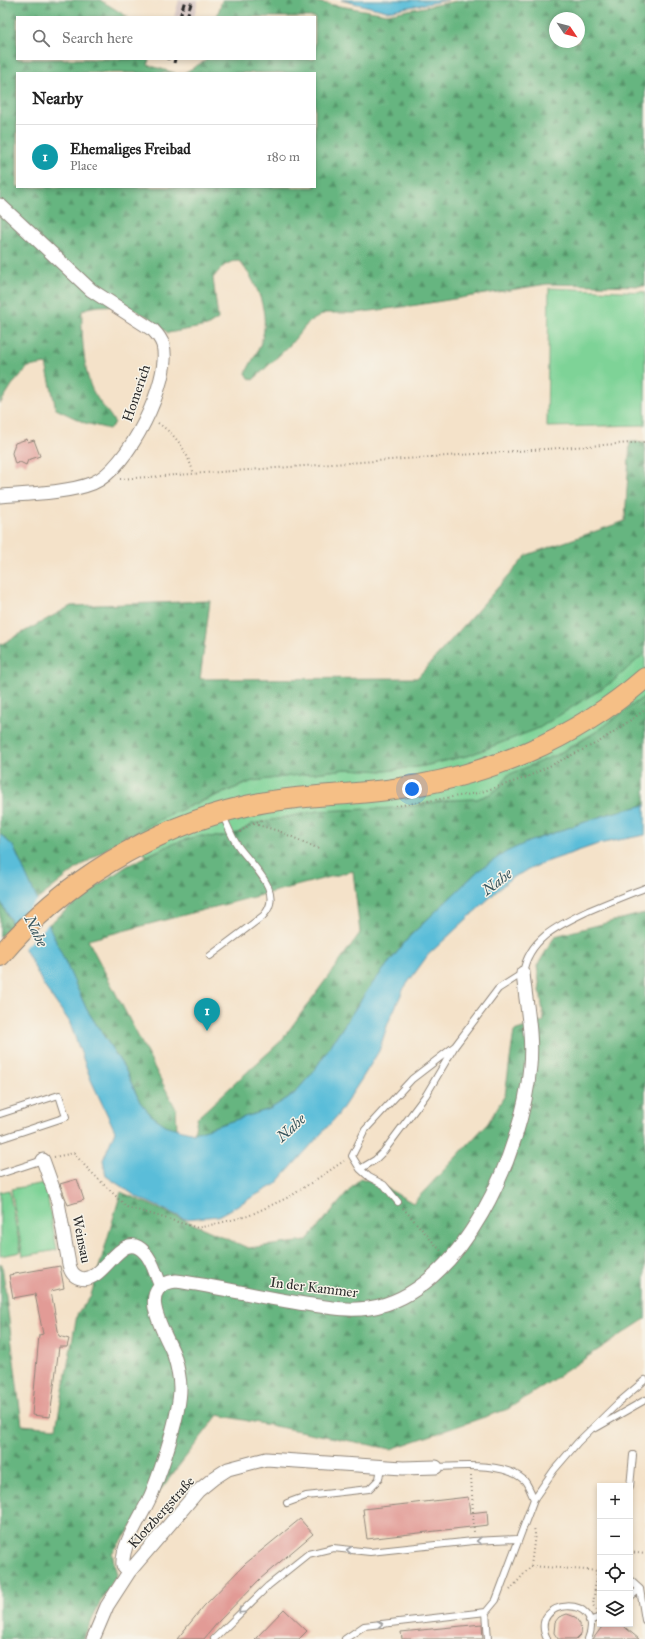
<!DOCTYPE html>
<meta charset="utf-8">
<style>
body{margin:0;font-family:"IM FELL Great Primer",serif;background:#f2f2f2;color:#222}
.controls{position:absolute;right:12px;bottom:12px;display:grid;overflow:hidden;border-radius:0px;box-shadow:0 2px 6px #0003}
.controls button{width:36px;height:36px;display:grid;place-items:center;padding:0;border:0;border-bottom:1px solid #e0e0e0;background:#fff;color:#222;font:20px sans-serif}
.compass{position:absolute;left:549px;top:12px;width:36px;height:36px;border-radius:50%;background:#fff;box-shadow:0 2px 6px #0003;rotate:125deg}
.you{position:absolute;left:412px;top:789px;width:14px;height:14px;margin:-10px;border:3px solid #fff;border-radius:50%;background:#1a73e8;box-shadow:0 0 0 6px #1a73e833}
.badge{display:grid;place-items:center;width:26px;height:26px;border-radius:50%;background:#c8321e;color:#fff;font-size:13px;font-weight:700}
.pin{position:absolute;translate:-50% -33px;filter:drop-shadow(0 1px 2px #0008)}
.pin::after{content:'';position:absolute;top:21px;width:14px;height:12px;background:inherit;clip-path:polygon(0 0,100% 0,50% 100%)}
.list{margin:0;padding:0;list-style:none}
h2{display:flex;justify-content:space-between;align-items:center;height:52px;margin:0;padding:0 16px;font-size:17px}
h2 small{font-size:13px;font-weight:400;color:#767676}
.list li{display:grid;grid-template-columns:26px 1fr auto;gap:12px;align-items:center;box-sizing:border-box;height:64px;padding:0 16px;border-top:1px solid #e0e0e0}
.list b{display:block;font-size:15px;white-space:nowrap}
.list p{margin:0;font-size:13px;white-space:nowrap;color:#767676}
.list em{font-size:13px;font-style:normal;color:#767676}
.icon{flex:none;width:22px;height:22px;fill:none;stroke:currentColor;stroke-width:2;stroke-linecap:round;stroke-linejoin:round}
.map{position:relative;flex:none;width:645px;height:1639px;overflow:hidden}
.search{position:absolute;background:#fff;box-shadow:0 2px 6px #0003;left:16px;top:16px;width:300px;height:44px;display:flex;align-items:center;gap:10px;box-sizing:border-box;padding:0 14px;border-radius:0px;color:#767676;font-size:15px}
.panel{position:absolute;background:#fff;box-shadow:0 2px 6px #0003;left:16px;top:72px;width:300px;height:116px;border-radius:0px}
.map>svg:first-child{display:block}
.railway{fill:#d1bfbe}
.grass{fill:#7ed397;stroke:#547f61}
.forest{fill:url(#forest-firs);stroke:#487056;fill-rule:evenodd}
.water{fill:#5abdd9;stroke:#427482}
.pier{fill:#f4e2c9}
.building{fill:#e29b96}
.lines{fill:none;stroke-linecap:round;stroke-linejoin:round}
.service-casing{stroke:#90867a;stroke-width:8}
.minor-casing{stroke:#90867a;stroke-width:15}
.primary-casing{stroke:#90867a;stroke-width:22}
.path{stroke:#90867a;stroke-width:2;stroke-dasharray:1 3;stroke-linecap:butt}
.service{stroke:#fff;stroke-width:6}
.minor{stroke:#fff;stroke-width:13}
.primary{stroke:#f5bf86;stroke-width:20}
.rail{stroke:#2b2b2b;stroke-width:3;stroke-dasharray:6 3;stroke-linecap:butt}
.oneway{stroke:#a0a0a0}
.labels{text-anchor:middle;stroke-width:3;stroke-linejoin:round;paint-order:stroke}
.street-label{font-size:14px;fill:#2b2b2b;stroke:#f7f3e8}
.water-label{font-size:15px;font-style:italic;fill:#39575f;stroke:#f7f3e8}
</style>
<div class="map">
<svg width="645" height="1639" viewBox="0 0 645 1639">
<defs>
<pattern id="forest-firs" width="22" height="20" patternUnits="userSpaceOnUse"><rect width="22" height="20" fill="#66b580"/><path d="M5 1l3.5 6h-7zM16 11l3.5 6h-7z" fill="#549369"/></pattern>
</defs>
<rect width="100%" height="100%" fill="#f7f3e8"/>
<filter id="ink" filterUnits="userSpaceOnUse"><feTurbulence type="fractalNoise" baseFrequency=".025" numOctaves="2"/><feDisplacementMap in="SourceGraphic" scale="8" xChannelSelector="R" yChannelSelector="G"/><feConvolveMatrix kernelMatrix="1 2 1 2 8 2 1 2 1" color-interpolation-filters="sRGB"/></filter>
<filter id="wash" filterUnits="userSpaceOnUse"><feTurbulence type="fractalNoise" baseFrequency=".012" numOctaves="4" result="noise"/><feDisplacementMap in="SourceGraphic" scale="16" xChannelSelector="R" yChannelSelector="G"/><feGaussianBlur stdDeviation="0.9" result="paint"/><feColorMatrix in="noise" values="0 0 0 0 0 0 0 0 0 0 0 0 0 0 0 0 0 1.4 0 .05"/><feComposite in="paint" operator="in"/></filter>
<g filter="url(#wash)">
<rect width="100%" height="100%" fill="#f4e2c9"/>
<!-- railway -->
<path class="railway" d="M179,0H198L194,17H174Z"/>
<!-- grass -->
<path class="grass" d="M549,288L645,292V425L547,427Z
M645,653V696L599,730L556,755L508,775L500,787L490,794L477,799L450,800L398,808L318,811L252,824L238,833L220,837L197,836L172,844L146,856L134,834L168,815L253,781L346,769L385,771L424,766L470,755L539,728L612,682Z
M45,1183L57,1250L23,1256L11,1189Z
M9,1190L21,1252L0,1256V1192Z"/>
<!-- forest -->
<path class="forest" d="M0,0H100L128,17H17V59H149L148,65L175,73H17V187H315V73H184L205,61L206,59H315V17H217L222,0H304L387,14L462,0H645V286L547,284L417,305L356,313H325L308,323L289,346L253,380L249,378L246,373C250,363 258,353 261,342C271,315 257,281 239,261C226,261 221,268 213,278L218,319L207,326L168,333L150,318L125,305L99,306L87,308L82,311C81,331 84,377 94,393C100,404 109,412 115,423L109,429L85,423L56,409L46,364L28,367L12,385L0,404ZM555,18H579V42H555Z
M630,442H645V653L612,682L539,728L470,755L424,766L385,771L346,769L253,781L199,802L168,815L114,844L76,869L37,900L13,846L0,834V645L71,606L210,601L200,679L417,678L527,555L625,521Z
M645,696V805L608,814L528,842L478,871L410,936L369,988L313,1072L294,1094L270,1109L194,1133L197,1118L281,1041L360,933L353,871L88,940L176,1109L177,1130L167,1126L151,1115L140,1102L125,1069L87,1010L48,925L91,890L127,866L172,844L197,836L220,837L238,833L252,824L318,811L398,808L450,800L477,799L490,794L500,787L508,775L556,755L578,743L599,730Z
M0,900L12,924L0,937Z
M645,913V1319L508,1409L391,1449L218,1415L112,1553L117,1575L99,1604L83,1639H0V1264H2L22,1425L56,1428L77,1315L91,1295L121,1192L248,1248L306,1241L360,1178L377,1183L413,1203L488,1123L505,1095L514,1031L544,1021L537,966L555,936Z"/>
<!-- water -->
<path class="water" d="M341,0H448L387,11Z
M645,805V835L598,844L543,863L511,878L428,955L404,988L388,1023L379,1051L361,1080L338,1115L276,1184L218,1216L185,1219L137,1197L106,1176L103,1160L115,1131L91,1080L69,1021L44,986L0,900V834L13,846L87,1010L125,1069L140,1102L151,1115L167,1126L194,1133L270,1109L294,1094L313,1072L369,988L410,936L478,871L506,852L528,842L608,814Z"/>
<!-- pier -->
<path class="pier" d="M39,899L49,923L23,949L11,926Z"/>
<g id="blocks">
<!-- building -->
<path class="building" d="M27,439L28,442L34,440L40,456L28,460L26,465L20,462L15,464L12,453L15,443Z
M77,1179L84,1200L68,1205L60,1184Z
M60,1266L64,1288L51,1291L59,1336L69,1339L67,1347H59L50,1417L32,1415L39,1335L43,1334L35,1294L13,1298L9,1275Z
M468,1497L470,1513L487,1511L488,1525L367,1539L363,1509Z
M300,1519L313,1534L260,1579L219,1621L204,1639H177L204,1606L245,1564Z
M284,1609L307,1631L299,1639H255Z
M567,1614L575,1617L580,1624L581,1634L576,1639H558L554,1633L555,1622L559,1617Z
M482,1624L483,1639H402L401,1632Z
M604,1624H621L639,1639H593Z"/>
</g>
</g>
<g filter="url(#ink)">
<use href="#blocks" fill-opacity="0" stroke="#90867a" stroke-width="1"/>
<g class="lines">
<defs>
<path id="service" d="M210,956L263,916C286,892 251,865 238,846C231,836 228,826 223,816
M0,1114L59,1095L66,1117L0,1139
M360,1169L375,1160L384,1151L426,1095L455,1046
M0,1174L43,1160
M398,1202L384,1185L369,1177L360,1169L352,1156L365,1130L412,1079L455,1046L498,989L523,973C529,938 559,925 588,911C607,903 626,895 645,888
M596,1428L645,1400
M436,1467C461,1466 504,1462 524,1480C528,1484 531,1493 534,1499
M630,1487L633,1455
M287,1503L306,1496L369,1489L379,1479L381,1467
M630,1580L640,1589L645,1620
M630,1597L640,1589
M486,1612L488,1639
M589,1621L600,1617
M214,1639L268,1586L308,1554L333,1548L370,1552L473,1541L517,1539
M345,1639L364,1626L486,1612L496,1600L534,1499L554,1470L578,1442L618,1403L645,1380
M547,1639C527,1597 607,1594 588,1639"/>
<path id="minor" d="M0,205L91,290L153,330C157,334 161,339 163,345C172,380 128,469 93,483C68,493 28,494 0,496
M43,1160L58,1202L69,1264C70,1270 73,1276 80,1278C104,1286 121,1225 145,1253C153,1261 156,1276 161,1286
M129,1572L123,1565C121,1544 144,1513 152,1493C162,1468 180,1414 180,1388C180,1377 177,1365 174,1355C166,1334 133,1286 176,1281C222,1287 267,1299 312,1305C332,1308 350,1311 369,1308C463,1294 523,1150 530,1066C533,1034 526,1005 523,973
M93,1639L107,1606L129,1572L198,1491L214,1478L228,1469L266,1459L403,1468L436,1467"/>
<path id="primary" d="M0,956C62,882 151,828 246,806C294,795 345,796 394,789C486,777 575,739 645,678"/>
</defs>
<!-- service casing -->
<use href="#service" class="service-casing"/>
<!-- minor casing -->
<use href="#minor" class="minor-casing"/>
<!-- primary casing -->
<use href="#primary" class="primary-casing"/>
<!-- path -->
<path class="path" d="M158,423C179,438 186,450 194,474
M120,479L645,442
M396,806L478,793L525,778L599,742L645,710
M254,824L279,831L319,849
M240,832L252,823L263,820
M54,1157L74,1153L85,1166L127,1207L198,1228L248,1216L291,1196L344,1161
M403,1208L441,1251
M471,1475L474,1532
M630,1552L645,1554
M531,1566L600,1571
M510,1590L531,1566L535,1534L534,1527
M596,1610L593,1605L597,1571"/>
<!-- service -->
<use href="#service" class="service"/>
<!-- minor -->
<use href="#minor" class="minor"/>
<!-- primary -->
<use href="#primary" class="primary"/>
<!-- rail -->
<path class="rail" d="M180,17L185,0
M187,17L192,0
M168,60V59
M174,63L175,59"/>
</g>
<!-- one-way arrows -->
<defs><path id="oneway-chevron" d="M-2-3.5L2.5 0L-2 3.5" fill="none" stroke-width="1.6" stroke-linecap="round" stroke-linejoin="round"/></defs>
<g class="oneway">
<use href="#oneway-chevron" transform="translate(479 1541) rotate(176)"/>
<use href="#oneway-chevron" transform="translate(349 1550) rotate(-174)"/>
<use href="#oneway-chevron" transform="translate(241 1611) rotate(137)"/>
<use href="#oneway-chevron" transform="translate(380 1624) rotate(-6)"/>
</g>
</g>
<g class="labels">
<!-- street labels -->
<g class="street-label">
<text transform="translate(136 393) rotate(-71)" y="5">Homerich</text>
<text transform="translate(82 1239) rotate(79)" y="5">Weinsau</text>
<text transform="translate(314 1287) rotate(7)" y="5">In der Kammer</text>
<text transform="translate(161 1512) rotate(-48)" y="5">Klotzbergstraße</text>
</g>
<!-- water labels -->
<g class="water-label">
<text transform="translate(497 882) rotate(-37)" y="5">Nahe</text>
<text transform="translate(36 931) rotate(64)" y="5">Nahe</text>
<text transform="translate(291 1128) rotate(-42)" y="5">Nahe</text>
</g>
</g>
</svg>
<div class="controls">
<button>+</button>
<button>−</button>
<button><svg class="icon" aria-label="locate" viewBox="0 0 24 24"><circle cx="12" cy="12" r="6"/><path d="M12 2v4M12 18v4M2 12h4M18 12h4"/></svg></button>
<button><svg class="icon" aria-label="layers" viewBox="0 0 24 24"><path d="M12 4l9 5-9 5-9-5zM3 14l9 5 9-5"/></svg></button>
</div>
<svg class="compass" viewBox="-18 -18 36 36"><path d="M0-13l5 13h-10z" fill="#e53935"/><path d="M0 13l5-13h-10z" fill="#767676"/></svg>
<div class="you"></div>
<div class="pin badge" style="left:207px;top:1031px;background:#0f9aa8">1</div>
<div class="search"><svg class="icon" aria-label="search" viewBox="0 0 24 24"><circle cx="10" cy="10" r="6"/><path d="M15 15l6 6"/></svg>Search here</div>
<section class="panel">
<h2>Nearby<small></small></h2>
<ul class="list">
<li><span class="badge" style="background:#0f9aa8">1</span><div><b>Ehemaliges Freibad</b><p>Place</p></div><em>180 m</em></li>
</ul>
</section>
</div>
